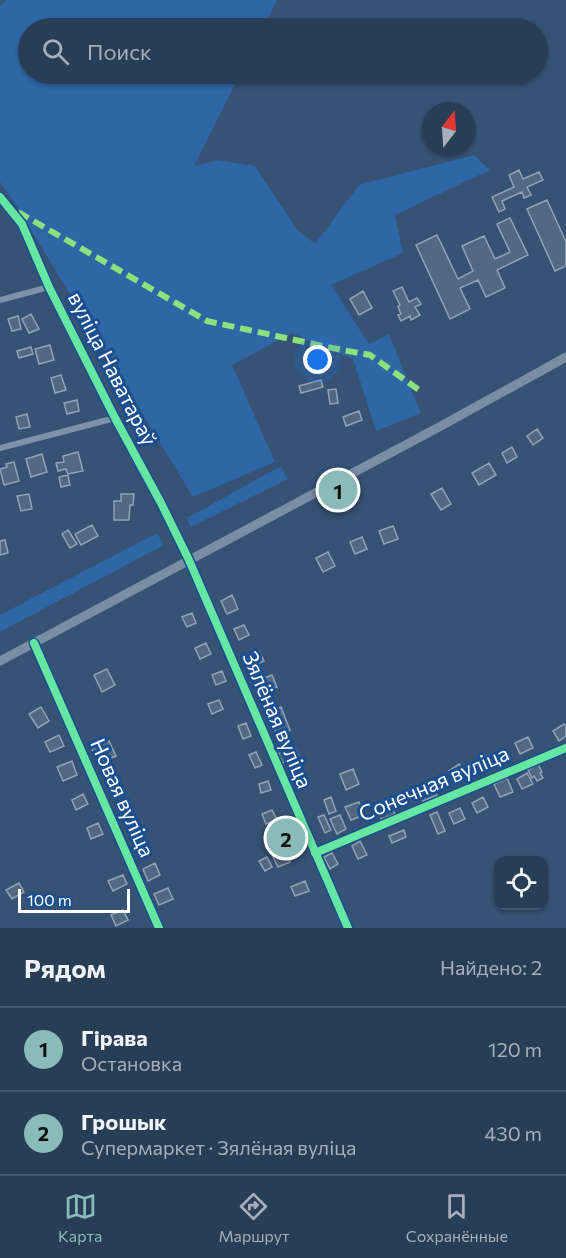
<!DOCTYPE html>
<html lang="ru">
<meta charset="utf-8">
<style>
body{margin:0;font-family:Commissioner,sans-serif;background:#344961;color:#f1f3f6}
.controls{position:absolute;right:18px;bottom:18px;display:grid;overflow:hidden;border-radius:12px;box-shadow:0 2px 4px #0004}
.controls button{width:54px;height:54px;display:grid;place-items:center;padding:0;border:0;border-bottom:2px solid #44576d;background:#283e57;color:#f1f3f6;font:30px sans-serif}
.compass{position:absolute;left:422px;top:102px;width:54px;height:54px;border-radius:50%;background:#283e57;box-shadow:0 2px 4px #0004;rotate:17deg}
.scale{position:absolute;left:18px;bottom:15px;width:112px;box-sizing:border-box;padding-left:6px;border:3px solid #fff;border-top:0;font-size:16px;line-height:21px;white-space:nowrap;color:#fff;-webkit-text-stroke:4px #1b4f8f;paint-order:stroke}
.you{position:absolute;left:318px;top:360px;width:21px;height:21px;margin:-15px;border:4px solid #fff;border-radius:50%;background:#1a73e8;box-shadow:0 0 0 9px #1a73e833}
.badge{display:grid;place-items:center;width:39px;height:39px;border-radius:50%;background:#8bbbb9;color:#111;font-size:20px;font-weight:700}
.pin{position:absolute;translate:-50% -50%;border:3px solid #fff;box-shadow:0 2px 6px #0006}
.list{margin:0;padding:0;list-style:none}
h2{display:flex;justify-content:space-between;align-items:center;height:78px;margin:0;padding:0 24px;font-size:26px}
h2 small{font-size:20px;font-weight:400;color:#a5aeba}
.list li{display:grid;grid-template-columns:39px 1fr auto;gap:18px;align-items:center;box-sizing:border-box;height:84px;padding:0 24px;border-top:2px solid #44576d}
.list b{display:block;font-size:22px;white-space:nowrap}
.list p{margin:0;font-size:20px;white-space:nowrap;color:#a5aeba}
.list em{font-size:20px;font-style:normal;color:#a5aeba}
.icon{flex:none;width:33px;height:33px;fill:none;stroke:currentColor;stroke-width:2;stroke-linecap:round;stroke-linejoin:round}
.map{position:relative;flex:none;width:566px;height:928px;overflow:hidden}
.search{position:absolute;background:#283e57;box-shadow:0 2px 4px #0004;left:18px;right:18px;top:18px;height:66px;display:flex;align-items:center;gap:15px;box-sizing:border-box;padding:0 21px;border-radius:33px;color:#a5aeba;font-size:22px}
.sheet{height:246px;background:#283e57}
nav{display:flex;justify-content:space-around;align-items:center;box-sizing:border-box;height:84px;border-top:2px solid #44576d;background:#283e57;font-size:16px;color:#a5aeba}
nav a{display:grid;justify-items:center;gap:3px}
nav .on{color:#8bbbb9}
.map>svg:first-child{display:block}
.green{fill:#2f66a5}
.building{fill:#526984;stroke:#92a2b6;stroke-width:1.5}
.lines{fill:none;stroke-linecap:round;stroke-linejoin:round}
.street{stroke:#7d92a8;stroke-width:6}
.secondary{stroke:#798da4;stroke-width:9}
.quiet{stroke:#8de07e;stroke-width:6;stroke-dasharray:12 6;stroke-linecap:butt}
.cycleway-casing{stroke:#1b4f8f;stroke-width:11}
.cycleway{stroke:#66e7a1;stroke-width:8}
.labels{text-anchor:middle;stroke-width:6;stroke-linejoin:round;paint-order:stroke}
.street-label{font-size:21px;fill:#fff;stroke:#1b4f8f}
</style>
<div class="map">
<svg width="566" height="928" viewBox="0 0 566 928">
<rect width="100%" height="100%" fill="#365274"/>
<!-- green -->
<path class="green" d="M6,0H277L263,28H28V74H240L194,166L218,160L255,166L296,228L315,244L359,185L474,155L490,170L395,215L403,253L331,285L369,344L389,334L421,413L376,431L353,359L292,333L232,365L275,462L193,497L16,205L0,182V6Z
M281,466L288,479L191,527L187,518Z
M157,533L164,545L0,632V615Z"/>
<!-- building -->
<path class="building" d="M519,170L523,179L539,172L543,180L527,187L531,195L524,198L522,192L502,201L505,209L499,212L492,197L514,187L509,175Z
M547,200L566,242V266L555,271L527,209Z
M510,218L528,255L497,270L505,288L486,297L478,280L460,288L470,309L450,319L416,245L437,235L458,279L473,271L462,246L484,236L495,259L510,252L497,224Z
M402,287L409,302L417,298L421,304L415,307L420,315L411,320L410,316L401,321L398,315L401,314L398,307L400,305L393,291Z
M363,291L372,308L359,315L350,299Z
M31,314L39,329L29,333L22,319Z
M18,316L21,329L12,331L8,319Z
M50,345L54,360L39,364L35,349Z
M31,347L33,354L19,358L17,351Z
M61,375L66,390L55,393L51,378Z
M321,380L323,387L301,393L299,386Z
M336,389L338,403L330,404L328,390Z
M77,400L79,411L67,414L64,403Z
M359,411L362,420L346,426L343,417Z
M27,414L30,427L19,429L16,417Z
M537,429L543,438L533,445L527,436Z
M512,447L517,457L507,463L502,453Z
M78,452L83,471L68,474L66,469L58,471L56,463L64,462L63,456Z
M42,454L47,472L31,477L26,459Z
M14,462L19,481L4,485L0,469L7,467L6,464Z
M489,463L496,475L479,485L472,473Z
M68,475L70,485L61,487L59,477Z
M442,488L451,504L441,510L431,494Z
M29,494L32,509L21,511L17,496Z
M121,494H134L133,505H130L129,520H114V501H121Z
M92,525L98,536L81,545L75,534Z
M393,526L398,539L384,544L379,531Z
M68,530L77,544L70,548L62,534Z
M362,537L367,549L355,554L350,542Z
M5,540L8,553L0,555V541Z
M328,552L335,566L323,572L316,558Z
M232,595L238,609L227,614L221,601Z
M192,613L196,623L187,627L182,617Z
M244,625L249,635L239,640L234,629Z
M206,643L211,654L200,659L195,648Z
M259,651L264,661L252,667L247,657Z
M107,669L115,685L102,692L94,675Z
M222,671L226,681L216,685L212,675Z
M272,675L277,687L264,693L259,680Z
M219,700L223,709L212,714L208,704Z
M41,707L49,721L38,728L29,714Z
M281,707L290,730L277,736L268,712Z
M246,723L251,736L243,739L238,726Z
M564,724L566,726V736L559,741L553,731Z
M59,735L64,746L50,752L45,742Z
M528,737L533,748L520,754L515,743Z
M109,741L116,756L99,763L92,749Z
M294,746L299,756L282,763L278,754Z
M256,752L262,765L255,768L249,755Z
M493,754L499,764L487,768L483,756Z
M72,761L77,775L63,781L57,767Z
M459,764L465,774L455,781L449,771Z
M538,764L542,772L540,773L543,778L537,781L534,776L532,778L528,770Z
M353,769L359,784L346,790L340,774Z
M527,773L533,784L522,789L517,779Z
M507,778L513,792L500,797L494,784Z
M268,781L271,790L261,793L259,784Z
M433,785L437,795L423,801L420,794L427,791V788Z
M83,794L88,804L76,810L72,800Z
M331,797L336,811L329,814L324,800Z
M483,797L488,807L477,813L472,803Z
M359,802L364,815L351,820L345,807Z
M391,806L395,814L382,820L378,812Z
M460,808L465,819L454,824L449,813Z
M272,810L277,820L266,824L262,814Z
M437,812L445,831L438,834L430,815Z
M324,815L331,830L325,833L318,817Z
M340,815L346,829L337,834L330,819Z
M98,823L103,834L91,839L87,828Z
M404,830L406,837L392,843L389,836Z
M286,831L290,839L277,845L273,838Z
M360,841L367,855L358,859L352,846Z
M290,844L295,855L288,858L283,847Z
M283,847L290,862L278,867L271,853Z
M332,853L338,864L330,869L324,857Z
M267,857L272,867L265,871L259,861Z
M155,863L160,875L148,881L143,869Z
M123,875L127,884L113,891L108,881Z
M305,881L309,891L295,896L291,887Z
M19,883L24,892L12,899L6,890Z
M168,888L173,899L159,905L154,894Z
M123,910L128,920L116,926L111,915Z"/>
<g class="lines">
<!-- street -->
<path class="street" d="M0,197L22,224L49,287L115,418L161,503L189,560L348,928
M0,300L49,287
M0,448L115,418
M34,643L159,928
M315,853L566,748"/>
<!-- secondary -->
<path class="secondary" d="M0,661L441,426L566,357"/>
<!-- quiet -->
<path class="quiet" d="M18,212L207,321L337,349L370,355L419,390"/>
<defs>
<path id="cycleway" d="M0,197L22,224L49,287L115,418L161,503L189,560L348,928
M34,643L159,928
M315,853L566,748"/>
</defs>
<!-- cycleway casing -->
<use href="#cycleway" class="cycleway-casing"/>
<!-- cycleway -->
<use href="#cycleway" class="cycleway"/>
</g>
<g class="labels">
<!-- street labels -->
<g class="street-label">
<text transform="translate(112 369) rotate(63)" y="7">вуліца Наватараў</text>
<text transform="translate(277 720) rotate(67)" y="7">Зялёная вуліца</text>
<text transform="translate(434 784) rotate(-23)" y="7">Сонечная вуліца</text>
<text transform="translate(122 798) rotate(66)" y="7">Новая вуліца</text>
</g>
</g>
</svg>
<div class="controls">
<button><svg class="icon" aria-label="locate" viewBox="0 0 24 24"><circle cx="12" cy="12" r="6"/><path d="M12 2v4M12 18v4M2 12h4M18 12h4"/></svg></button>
</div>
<svg class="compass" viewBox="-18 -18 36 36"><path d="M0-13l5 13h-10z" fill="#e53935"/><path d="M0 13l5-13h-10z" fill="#a5aeba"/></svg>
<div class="scale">100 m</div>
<div class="you"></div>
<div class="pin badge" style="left:338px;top:490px">1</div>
<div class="pin badge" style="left:286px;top:838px">2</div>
<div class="search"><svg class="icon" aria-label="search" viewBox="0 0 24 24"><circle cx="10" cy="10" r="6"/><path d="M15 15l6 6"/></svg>Поиск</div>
</div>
<section class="sheet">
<h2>Рядом<small>Найдено: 2</small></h2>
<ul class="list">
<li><span class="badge">1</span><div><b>Гірава</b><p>Остановка</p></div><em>120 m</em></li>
<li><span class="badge">2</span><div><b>Грошык</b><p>Супермаркет · Зялёная вуліца</p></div><em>430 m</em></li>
</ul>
</section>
<nav>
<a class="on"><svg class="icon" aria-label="map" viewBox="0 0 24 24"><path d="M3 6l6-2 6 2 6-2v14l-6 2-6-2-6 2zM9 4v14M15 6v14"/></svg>Карта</a>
<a><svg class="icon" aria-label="directions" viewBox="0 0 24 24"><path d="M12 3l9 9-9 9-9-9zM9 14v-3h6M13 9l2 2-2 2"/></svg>Маршрут</a>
<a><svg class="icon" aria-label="saved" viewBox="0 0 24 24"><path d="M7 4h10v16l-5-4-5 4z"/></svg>Сохранённые</a>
</nav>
